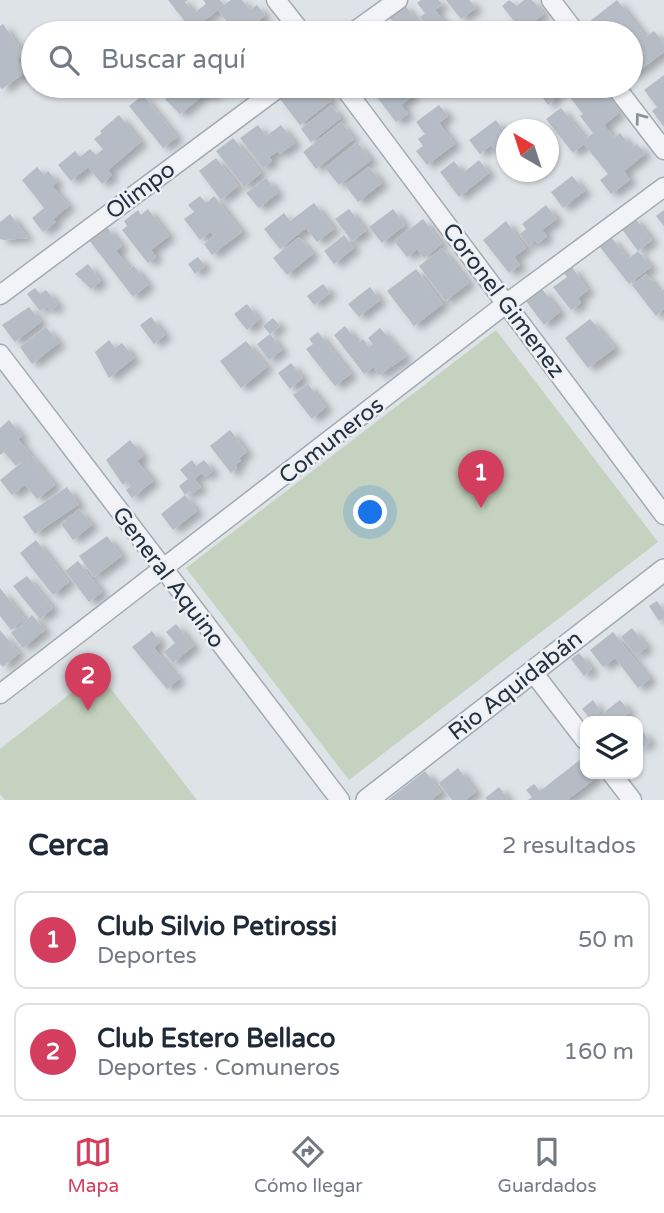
<!DOCTYPE html>
<html lang="es">
<meta charset="utf-8">
<style>
body{margin:0;font-family:"Varela Round",sans-serif;background:#f6f6f7;color:#1f2937}
.controls{position:absolute;right:21px;bottom:21px;display:grid;overflow:hidden;border-radius:14px;box-shadow:0 2px 5px #0004}
.controls button{width:63px;height:63px;display:grid;place-items:center;padding:0;border:0;border-bottom:2px solid #e0e1e3;background:#fff;color:#1f2937;font:35px sans-serif}
.compass{position:absolute;left:496px;top:119px;width:63px;height:63px;border-radius:50%;background:#fff;box-shadow:0 2px 5px #0004;rotate:321deg}
.you{position:absolute;left:371px;top:513px;width:24px;height:24px;margin:-18px;border:5px solid #fff;border-radius:50%;background:#1a73e8;box-shadow:0 0 0 10px #1a73e833}
.badge{display:grid;place-items:center;width:46px;height:46px;border-radius:50%;background:#d33d5e;color:#fff;font-size:23px;font-weight:700}
.pin{position:absolute;translate:-50% -58px;filter:drop-shadow(0 2px 4px #0008)}
.pin::after{content:'';position:absolute;top:37px;width:24px;height:21px;background:inherit;clip-path:polygon(0 0,100% 0,50% 100%)}
.list{margin:0;padding:0;list-style:none}
h2{display:flex;justify-content:space-between;align-items:center;height:91px;margin:0;padding:0 28px;font-size:30px}
h2 small{font-size:23px;font-weight:400;color:#747a83}
.list li{display:grid;grid-template-columns:46px 1fr auto;gap:21px;align-items:center;box-sizing:border-box;height:98px;margin:0 14px 14px;padding:0 14px;border:2px solid #e0e1e3;border-radius:14px}
.list b{display:block;font-size:26px;white-space:nowrap}
.list p{margin:0;font-size:23px;white-space:nowrap;color:#747a83}
.list em{font-size:23px;font-style:normal;color:#747a83}
.icon{flex:none;width:38px;height:38px;fill:none;stroke:currentColor;stroke-width:2;stroke-linecap:round;stroke-linejoin:round}
.map{position:relative;flex:none;width:664px;height:800px;overflow:hidden}
.search{position:absolute;background:#fff;box-shadow:0 2px 5px #0004;left:21px;right:21px;top:21px;height:77px;display:flex;align-items:center;gap:18px;box-sizing:border-box;padding:0 24px;border-radius:38px;color:#747a83;font-size:26px}
.sheet{height:315px;background:#fff}
nav{display:flex;justify-content:space-around;align-items:center;box-sizing:border-box;height:98px;border-top:2px solid #e0e1e3;background:#fff;font-size:19px;color:#747a83}
nav a{display:grid;justify-items:center;gap:4px}
nav .on{color:#d33d5e}
.map>svg:first-child{display:block}
.green{fill:#c5d2bf}
.building{fill:#b5bcc5;filter:url(#shadow)}
.lines{fill:none;stroke-linecap:round;stroke-linejoin:round}
.minor-casing{stroke:#a3aab2;stroke-width:21}
.tertiary-casing{stroke:#a3aab2;stroke-width:24}
.minor{stroke:#f1f3f6;stroke-width:18}
.tertiary{stroke:#f1f3f6;stroke-width:21}
.oneway{stroke:#8c929a}
.labels{text-anchor:middle;stroke-width:5;stroke-linejoin:round;paint-order:stroke}
.street-label{font-size:23px;fill:#26313f;stroke:#edf1f6}
</style>
<div class="map">
<svg width="664" height="800" viewBox="0 0 664 800">
<defs>
<filter id="shadow"><feDropShadow dx="7" dy="4" stdDeviation="3.5" flood-color="#0004"/></filter>
</defs>
<rect width="100%" height="100%" fill="#dee3e8"/>
<!-- green -->
<path class="green" d="M496,330L658,542L349,780L186,568Z
M98,672L197,800H5L0,794V749Z"/>
<!-- building -->
<path class="building" d="M168,0H188L185,2L194,13L206,4L203,0H220L224,5L231,0H242L250,10L257,5L265,15L259,20L269,33H249L247,30L242,33H221L230,26L218,10L192,30Z
M421,0H439L442,4L435,10L448,27L439,33H433L420,17L425,13L417,3Z
M446,0H469L476,8L461,19Z
M509,0L517,6L524,0H532L544,14L522,31L502,6Z
M617,0L646,37L654,31L664,43V52L631,77V33H591L585,25Z
M404,4L418,22L406,31L408,33H369L380,25L383,29L392,21L389,17Z
M419,22L428,33H411L409,31Z
M3,24L24,54L17,59L26,72L2,89L0,87V26Z
M664,75V127L652,111L657,107L644,90Z
M167,86H220L221,87L208,98L205,94L180,114L165,99L168,97L162,90Z
M298,86H320L332,100L300,125L280,99Z
M373,86H405L413,96L401,105L408,114L396,122L370,88Z
M538,86H561L563,88L552,97L554,100L548,105L537,90L540,88Z
M579,86H597L619,113L604,125L614,138L620,133L632,148L637,144L645,154L624,171L630,180L611,194L600,180L608,174L584,144L573,153L546,119L561,108L586,139L593,133L580,116L583,114L569,96Z
M143,95L177,137L163,148L129,106Z
M331,105L341,118L311,142L301,129Z
M439,105L448,116L439,123L455,144L427,165L416,151L423,146L418,139L425,134L416,122Z
M119,115L141,142L108,170L112,175L102,184L88,167L71,181L58,165L75,151L80,157L90,149L96,155L103,149L94,139L102,133L100,131Z
M496,120L506,134L502,137L506,144V165L491,145L480,154L469,140Z
M341,122L354,139L316,169L303,152Z
M258,125L266,136L281,125L295,143L280,154L278,151L269,157L272,161L263,168L240,138Z
M233,138L261,173L244,187L216,151Z
M357,142L371,160L339,185L325,168Z
M216,158L238,186L221,200L199,171Z
M479,160L489,173L459,197L440,172L454,161L463,173Z
M37,167L44,175L48,171L57,182L52,186L69,206L53,219L56,222L43,232L32,218L44,208L22,180Z
M369,167L382,183L358,202L345,185Z
M572,176L585,191L563,208L551,192Z
M266,178L278,193L259,208L246,193Z
M200,196L206,203L214,196L242,232L212,255L204,244L214,236L210,232L200,240L184,219L194,212L188,205Z
M314,203L334,229L317,242L306,228L280,249L264,229L284,213L290,221Z
M546,205L557,219L542,230L547,236L538,244L535,240L528,246L520,234L526,229L522,224Z
M148,209L169,236L151,250L156,257L148,263L122,230L127,226L124,221L138,210L141,215Z
M349,209L366,231L352,241L335,219Z
M393,209L405,225L382,243L369,227Z
M664,210V226L656,216Z
M10,214L28,238L4,240L0,239V222Z
M634,217L652,240L638,251L621,228Z
M423,219L442,244L424,258L417,249L407,257L394,241Z
M506,221L526,248L514,257L520,265L509,273L483,240Z
M106,226L122,246L116,251L130,269L134,266L148,285L133,297L89,240Z
M344,235L354,248L334,264L324,251Z
M299,237L313,254L287,275L273,258Z
M611,237L628,259L638,251L651,267L629,284L600,247Z
M442,248L469,283L445,301L419,266Z
M198,257L205,266L195,274L188,264Z
M88,264L101,281L91,289L75,274Z
M572,267L588,290L578,298L581,303L571,310L553,287L567,277L564,273Z
M416,269L443,304L414,326L387,291Z
M646,274L660,292L664,289V309L656,316L632,285Z
M323,284L330,293L314,305L307,296Z
M370,287L380,300L359,317L348,304Z
M35,288L40,294L46,290L58,305L51,311L47,306L40,311L27,294Z
M542,289L560,312L544,325L526,301Z
M247,304L259,320L247,330L234,314Z
M29,307L41,322L15,342L2,325Z
M151,317L165,335L154,344L140,325Z
M273,318L280,326L270,334L263,326Z
M590,319L615,348L588,368L565,338Z
M345,326L358,343L363,339L369,347L373,344L368,338L380,328L406,357L379,375L373,367L364,374L334,335Z
M46,327L59,343L32,364L20,347Z
M318,332L351,374L335,386L306,349L313,344L309,339Z
M270,334L282,350L269,360L257,344Z
M109,340L115,348L122,343L134,358L109,378L95,352Z
M246,341L267,367L241,388L220,361Z
M291,363L303,378L290,389L278,373Z
M308,384L326,407L312,419L293,395Z
M9,420L22,436L18,439L30,454L16,466L4,452L0,455V428Z
M230,430L247,452L239,458L241,461L235,465L237,468L231,473L210,446Z
M130,440L143,456L137,461L153,481L132,498L126,490L131,486L127,481L123,485L106,460Z
M31,455L55,485L37,499L25,485L12,495L0,480Z
M192,460L196,466L204,460L213,471L205,477L202,473L194,479L201,487L192,494L190,491L185,495L179,486L188,479L180,470Z
M67,487L79,504L35,534L23,517Z
M185,495L197,511L173,530L161,514Z
M79,509L92,525L73,540L61,524Z
M107,536L122,556L94,577L79,556Z
M36,540L69,582L53,595L20,553Z
M78,561L102,592L89,602L65,571Z
M27,576L53,608L40,619L13,586Z
M0,588L25,619L11,630L0,616Z
M657,601L664,611V618L659,621L649,606Z
M32,615L45,630L23,648L11,633Z
M176,624L194,646L173,663L164,652L175,643L166,632Z
M632,628L647,647L636,655L621,637Z
M0,630L19,653L3,667L0,664Z
M152,631L160,642L154,648L179,679L167,689L132,647Z
M613,632L650,679L638,688L615,658L603,667L590,650Z
M579,653L592,669L584,676L571,659Z
M593,700L601,712L591,720L582,709Z
M620,700L630,712L619,721H601L598,717Z
M641,729L650,742L638,750V732Z
M581,759L585,764V774H592L596,778L567,800H528L532,797L526,790L534,784L540,791Z
M458,768L476,792L465,800H452L439,783Z
M425,771L441,792L431,800H388Z
M499,787L509,800H487L485,798Z"/>
<g class="lines">
<defs>
<path id="minor" d="M276,0L302,33
M551,0L576,33
M352,33L398,0
M343,86L664,515
M615,86L664,150
M0,295L281,86
M0,354L340,800
M532,671L585,740
M0,694L507,303L664,187
M612,774L632,800"/>
<path id="tertiary" d="M367,800L664,570"/>
</defs>
<!-- minor casing -->
<use href="#minor" class="minor-casing"/>
<!-- tertiary casing -->
<use href="#tertiary" class="tertiary-casing"/>
<!-- minor -->
<use href="#minor" class="minor"/>
<!-- tertiary -->
<use href="#tertiary" class="tertiary"/>
</g>
<!-- one-way arrows -->
<defs><path id="oneway-chevron" d="M-2-3.5L2.5 0L-2 3.5" fill="none" stroke-width="1.6" stroke-linecap="round" stroke-linejoin="round" transform="scale(1.75)"/></defs>
<use class="oneway" href="#oneway-chevron" transform="translate(640 118) rotate(-127)"/>
<g class="labels">
<!-- street labels -->
<g class="street-label">
<text transform="translate(140 190) rotate(-37)" y="8">Olimpo</text>
<text transform="translate(504 300) rotate(53)" y="8">Coronel Gimenez</text>
<text transform="translate(331 440) rotate(-38)" y="8">Comuneros</text>
<text transform="translate(169 577) rotate(53)" y="8">General Aquino</text>
<text transform="translate(515 685) rotate(-38)" y="8">Rio Aquidabán</text>
</g>
</g>
</svg>
<div class="controls">
<button><svg class="icon" aria-label="layers" viewBox="0 0 24 24"><path d="M12 4l9 5-9 5-9-5zM3 14l9 5 9-5"/></svg></button>
</div>
<svg class="compass" viewBox="-18 -18 36 36"><path d="M0-13l5 13h-10z" fill="#e53935"/><path d="M0 13l5-13h-10z" fill="#747a83"/></svg>
<div class="you"></div>
<div class="pin badge" style="left:481px;top:508px">1</div>
<div class="pin badge" style="left:88px;top:711px">2</div>
<div class="search"><svg class="icon" aria-label="search" viewBox="0 0 24 24"><circle cx="10" cy="10" r="6"/><path d="M15 15l6 6"/></svg>Buscar aquí</div>
</div>
<section class="sheet">
<h2>Cerca<small>2 resultados</small></h2>
<ul class="list">
<li><span class="badge">1</span><div><b>Club Silvio Petirossi</b><p>Deportes</p></div><em>50 m</em></li>
<li><span class="badge">2</span><div><b>Club Estero Bellaco</b><p>Deportes · Comuneros</p></div><em>160 m</em></li>
</ul>
</section>
<nav>
<a class="on"><svg class="icon" aria-label="map" viewBox="0 0 24 24"><path d="M3 6l6-2 6 2 6-2v14l-6 2-6-2-6 2zM9 4v14M15 6v14"/></svg>Mapa</a>
<a><svg class="icon" aria-label="directions" viewBox="0 0 24 24"><path d="M12 3l9 9-9 9-9-9zM9 14v-3h6M13 9l2 2-2 2"/></svg>Cómo llegar</a>
<a><svg class="icon" aria-label="saved" viewBox="0 0 24 24"><path d="M7 4h10v16l-5-4-5 4z"/></svg>Guardados</a>
</nav>
